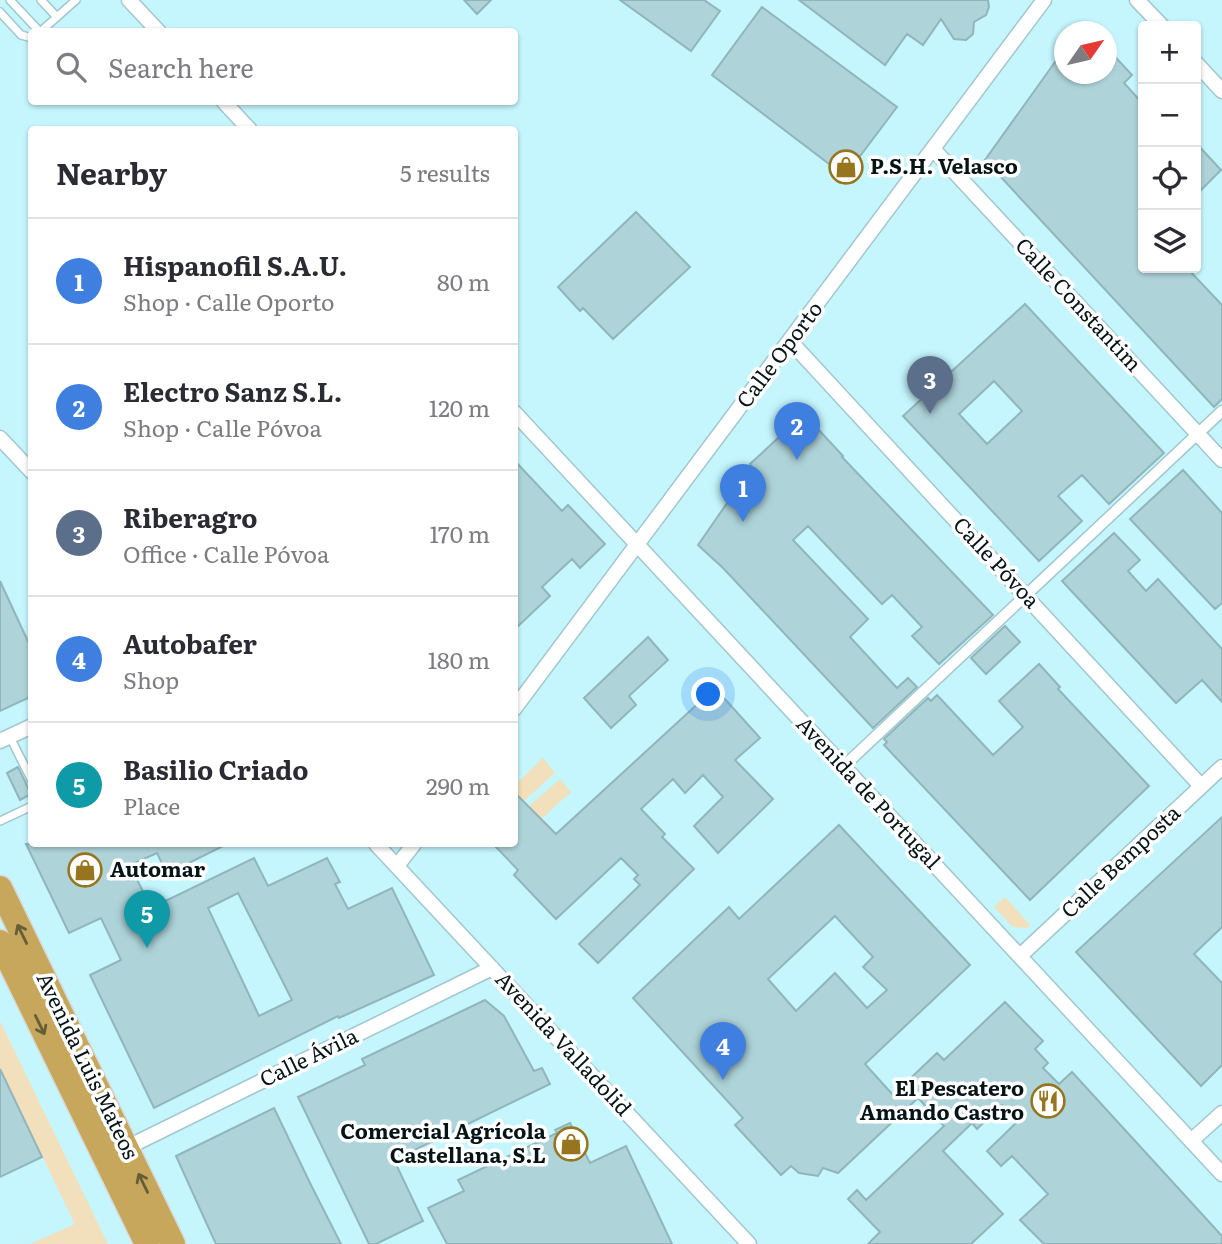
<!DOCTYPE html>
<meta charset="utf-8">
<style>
body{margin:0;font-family:Literata,serif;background:#f2f2f3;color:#2b2b33}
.controls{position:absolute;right:21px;top:21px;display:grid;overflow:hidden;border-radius:7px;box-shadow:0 2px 5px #0004}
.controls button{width:63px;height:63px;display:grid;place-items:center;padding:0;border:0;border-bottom:2px solid #e1e1e2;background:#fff;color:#2b2b33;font:35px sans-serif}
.compass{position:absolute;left:1054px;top:21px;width:63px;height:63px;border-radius:50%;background:#fff;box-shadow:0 2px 5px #0004;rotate:56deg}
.you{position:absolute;left:709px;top:695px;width:24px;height:24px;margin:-18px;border:5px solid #fff;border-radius:50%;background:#1a73e8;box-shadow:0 0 0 10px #1a73e833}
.badge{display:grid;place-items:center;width:46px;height:46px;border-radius:50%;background:#97751e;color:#fff;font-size:23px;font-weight:700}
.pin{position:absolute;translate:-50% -58px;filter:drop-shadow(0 2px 4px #0008)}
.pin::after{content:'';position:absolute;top:37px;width:24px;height:21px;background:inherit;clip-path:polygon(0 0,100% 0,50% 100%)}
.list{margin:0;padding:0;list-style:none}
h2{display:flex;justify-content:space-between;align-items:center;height:91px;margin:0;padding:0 28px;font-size:30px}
h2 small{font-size:23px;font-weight:400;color:#7c7c81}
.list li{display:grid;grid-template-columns:46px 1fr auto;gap:21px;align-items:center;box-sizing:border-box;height:126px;padding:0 28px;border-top:2px solid #e1e1e2}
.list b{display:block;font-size:26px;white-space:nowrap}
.list p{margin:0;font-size:23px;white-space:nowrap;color:#7c7c81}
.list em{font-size:23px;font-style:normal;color:#7c7c81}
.icon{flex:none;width:38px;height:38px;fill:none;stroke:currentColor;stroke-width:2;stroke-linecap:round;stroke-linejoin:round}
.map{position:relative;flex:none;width:1222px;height:1244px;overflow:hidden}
.search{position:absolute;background:#fff;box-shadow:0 2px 5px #0004;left:28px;top:28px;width:490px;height:77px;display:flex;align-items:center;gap:18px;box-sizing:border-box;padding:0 24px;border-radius:7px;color:#7c7c81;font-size:26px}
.panel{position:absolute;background:#fff;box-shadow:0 2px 5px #0004;left:28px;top:126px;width:490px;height:721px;border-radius:7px}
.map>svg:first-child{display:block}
.built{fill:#c5f6fe;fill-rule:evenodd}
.green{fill:#f1e0bb}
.building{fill:#aed4da;stroke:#90b5bb;stroke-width:2;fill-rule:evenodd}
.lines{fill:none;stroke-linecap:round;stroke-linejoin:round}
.service-casing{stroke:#a2c7cd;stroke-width:10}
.pedestrian-casing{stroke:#a2c7cd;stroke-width:13}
.minor-casing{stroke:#a2c7cd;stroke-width:17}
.trunk-casing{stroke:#d7d9da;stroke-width:27}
.service{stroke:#fff;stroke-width:7}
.pedestrian{stroke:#fff;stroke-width:10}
.minor{stroke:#fff;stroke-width:14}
.trunk{stroke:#c6a75c;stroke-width:24}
.oneway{stroke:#665e39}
.labels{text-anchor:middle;stroke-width:7;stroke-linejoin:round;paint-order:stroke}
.poi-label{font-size:21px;font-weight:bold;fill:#061416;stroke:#fff;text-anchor:start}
.street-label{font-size:21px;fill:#061416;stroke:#fff}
</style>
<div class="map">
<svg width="1222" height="1244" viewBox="0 0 1222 1244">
<rect width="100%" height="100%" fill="#edfcff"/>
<!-- built -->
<path class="built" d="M0,0H1222V1244H0ZM1143,26H1196V268H1143ZM32,32H514V102H32ZM1064,32H1106V74H1064ZM32,130H514V844H32Z"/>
<!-- green -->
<path class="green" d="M543,758L555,773L524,801L515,792V785Z
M560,779L571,792L541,819L529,806Z
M1005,897L1030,925L1028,928L1013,927L994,907Z
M0,1021L108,1244H30L75,1224L0,1069Z"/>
<!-- building -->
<path class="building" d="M464,0H491L477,14Z
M620,0H704L720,11L691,51Z
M799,0H988L989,7L986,15L974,22L973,34L966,40L954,39L941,19L923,45L907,34L885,65Z
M762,7L897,107L845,176L712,75Z
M1065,48V74H1107V48L1132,75L1124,83L1143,104V268H1187L1222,305V399L1214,407L985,160Z
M1196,143L1221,170L1196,195Z
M636,212L690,267L613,339L583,308L580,311L558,287Z
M1025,304L1164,453L1109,504L1082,475L1058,496L1082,521L1039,561L903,416ZM994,381L1022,411L987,444L959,414Z
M804,414L843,456L842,457L993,615L939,664L912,636L922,627L892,595L882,604L808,526L793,540L868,619L850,637L897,688L908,678L917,687L873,728L723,568L698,545L752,467L750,464Z
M514,460L562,511L568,505L605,544L580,568L572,559L542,587L550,596L514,630Z
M1183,470L1222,513V603L1215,609L1130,519Z
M1114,533L1140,560L1128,571L1146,591L1158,579L1222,649V702L1202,680L1176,703L1062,581Z
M0,581L32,650V696L0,711Z
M1005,626L1020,642L986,674L971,658Z
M648,637L668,660L629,696L636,705L611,728L584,698Z
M1039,664L1060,687L1058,689L1149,786L1030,900L884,745L887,742L884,739L928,698L931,701L937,695L993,755L1023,727L999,701Z
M715,688L760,738L735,760L773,799L718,853L694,826L723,797L703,775L685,793L673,779L641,809L665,834L662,837L694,869L598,963L579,944L640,885L634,879L638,875L621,858L556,919L514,875L518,870L493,844H514V792L556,834Z
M18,767L31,794L20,800L7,773Z
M1222,817V927L1194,954L1222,983V1065L1201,1086L1076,952Z
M839,825L970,965L865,1064L893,1095L937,1053L944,1060L1005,1002L1043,1041L1035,1049L1048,1063L1043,1068L1059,1084L1072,1072L1222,1236V1244H1044L1020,1220L1048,1194L1012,1156L1001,1166L987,1151L1017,1122L1002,1105L977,1129L972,1123L943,1151L1003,1214L971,1244H868L880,1232L848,1199L857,1190L866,1200L944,1126L918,1098L838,1173L823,1168L818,1176L799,1173L791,1166L781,1175L735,1125L743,1118L633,998L729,907L739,919ZM835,916L873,957L863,967L887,990L867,1008L835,973L796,1011L768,979Z
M26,844H227L167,874L157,853L130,865L151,908L254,858L268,886L327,858L340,882L335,884L348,909L392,888L434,975L339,1018L338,1016L154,1108L90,975L121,960L101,918L69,933ZM238,893L292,1000L259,1016L208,908Z
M485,1000L504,1016L534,1071L542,1068L550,1084L394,1160L423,1221L376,1244H369L298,1097L365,1065L362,1059Z
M0,1069L42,1157L0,1177Z
M274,1108L310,1183L341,1244H216L210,1231L176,1156Z
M570,1123L590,1163L626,1146L672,1244H447L428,1208L464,1191L458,1180L557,1133L555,1130Z"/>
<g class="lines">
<defs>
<path id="service" d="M10,0L40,32
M41,0L57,17
M0,12L21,35L32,38
M40,32L76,0
M10,737L32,781
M0,821L32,806"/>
<path id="pedestrian" d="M843,767L1222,411"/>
<path id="minor" d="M129,0L159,32
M1137,0L1162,26
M1196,63L1222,91
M224,102L250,130
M934,150L1222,460
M790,341L1201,786
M514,412L1222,1174
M0,438L32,472
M514,709L1044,0
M0,741L32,726
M376,844L749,1244
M397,866L414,844
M1020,956L1222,767
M1191,1141L1222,1113
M126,1148L492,968"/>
<path id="trunk" d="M0,888L173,1244
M0,942L147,1244"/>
</defs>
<!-- service casing -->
<use href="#service" class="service-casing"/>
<!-- pedestrian casing -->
<use href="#pedestrian" class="pedestrian-casing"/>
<!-- minor casing -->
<use href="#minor" class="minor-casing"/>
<!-- trunk casing -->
<use href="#trunk" class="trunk-casing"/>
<!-- service -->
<use href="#service" class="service"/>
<!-- pedestrian -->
<use href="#pedestrian" class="pedestrian"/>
<!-- minor -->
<use href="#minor" class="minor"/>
<!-- trunk -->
<use href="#trunk" class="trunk"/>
</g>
<!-- one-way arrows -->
<defs><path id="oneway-shaft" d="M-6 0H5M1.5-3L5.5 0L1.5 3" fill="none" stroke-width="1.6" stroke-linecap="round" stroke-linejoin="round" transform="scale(1.75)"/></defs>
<g class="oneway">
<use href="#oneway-shaft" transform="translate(22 934) rotate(-116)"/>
<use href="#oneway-shaft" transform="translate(40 1025) rotate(64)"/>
<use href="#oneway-shaft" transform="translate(143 1183) rotate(-116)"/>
</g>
<!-- icons -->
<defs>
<symbol id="shop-ring" viewBox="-11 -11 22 22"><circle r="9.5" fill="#fff" stroke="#97751e" stroke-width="1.5"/><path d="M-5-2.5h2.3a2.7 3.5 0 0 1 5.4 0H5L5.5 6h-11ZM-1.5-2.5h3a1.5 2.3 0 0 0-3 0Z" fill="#97751e"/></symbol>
<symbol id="restaurant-ring" viewBox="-11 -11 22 22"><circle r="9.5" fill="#fff" stroke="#97751e" stroke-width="1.5"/><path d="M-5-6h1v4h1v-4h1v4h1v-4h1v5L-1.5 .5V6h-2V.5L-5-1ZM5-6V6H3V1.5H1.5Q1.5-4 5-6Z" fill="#97751e"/></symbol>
</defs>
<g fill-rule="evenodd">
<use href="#shop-ring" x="827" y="148" width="38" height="38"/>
<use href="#shop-ring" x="66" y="851" width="38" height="38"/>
<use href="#restaurant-ring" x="1029" y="1082" width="38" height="38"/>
<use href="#shop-ring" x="552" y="1125" width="38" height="38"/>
</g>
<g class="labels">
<!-- poi labels -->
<g class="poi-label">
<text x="870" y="174">P.S.H. Velasco</text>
<text x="110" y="877">Automar</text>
<text x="1024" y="1096" text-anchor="end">El Pescatero<tspan x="1024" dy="24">Amando Castro</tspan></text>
<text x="546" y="1139" text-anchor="end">Comercial Agrícola<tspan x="546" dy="24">Castellana, S.L</tspan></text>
</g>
<!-- street labels -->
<g class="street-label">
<text transform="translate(1078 305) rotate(47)" y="7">Calle Constantim</text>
<text transform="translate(780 355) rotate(-53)" y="7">Calle Oporto</text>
<text transform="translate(996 563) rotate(47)" y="7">Calle Póvoa</text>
<text transform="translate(868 793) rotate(47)" y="7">Avenida de Portugal</text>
<text transform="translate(1121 862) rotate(-43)" y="7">Calle Bemposta</text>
<text transform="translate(563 1044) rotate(47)" y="7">Avenida Valladolid</text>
<text transform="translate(309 1058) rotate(-26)" y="7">Calle Ávila</text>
<text transform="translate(87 1066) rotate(64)" y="7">Avenida Luis Mateos</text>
</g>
</g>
</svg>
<div class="controls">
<button>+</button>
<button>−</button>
<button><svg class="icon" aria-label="locate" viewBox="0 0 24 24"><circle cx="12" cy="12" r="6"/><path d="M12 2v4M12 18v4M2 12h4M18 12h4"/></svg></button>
<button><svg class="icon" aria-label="layers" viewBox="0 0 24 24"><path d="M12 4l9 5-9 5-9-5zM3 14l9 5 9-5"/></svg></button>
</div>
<svg class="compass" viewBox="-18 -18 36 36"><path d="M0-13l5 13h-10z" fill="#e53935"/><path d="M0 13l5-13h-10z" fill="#7c7c81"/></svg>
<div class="you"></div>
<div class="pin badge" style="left:743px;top:522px;background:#3f7fe0">1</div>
<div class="pin badge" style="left:797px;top:460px;background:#3f7fe0">2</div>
<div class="pin badge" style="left:930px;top:414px;background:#5c6f8a">3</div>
<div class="pin badge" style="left:723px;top:1080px;background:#3f7fe0">4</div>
<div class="pin badge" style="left:147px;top:948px;background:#0f9aa8">5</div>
<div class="search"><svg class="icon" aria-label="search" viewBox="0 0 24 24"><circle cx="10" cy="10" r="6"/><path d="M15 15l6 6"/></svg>Search here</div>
<section class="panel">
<h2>Nearby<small>5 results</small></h2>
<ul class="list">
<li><span class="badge" style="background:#3f7fe0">1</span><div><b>Hispanofil S.A.U.</b><p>Shop · Calle Oporto</p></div><em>80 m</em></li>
<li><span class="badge" style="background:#3f7fe0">2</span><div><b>Electro Sanz S.L.</b><p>Shop · Calle Póvoa</p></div><em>120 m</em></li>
<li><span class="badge" style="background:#5c6f8a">3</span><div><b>Riberagro</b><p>Office · Calle Póvoa</p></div><em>170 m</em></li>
<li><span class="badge" style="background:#3f7fe0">4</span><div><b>Autobafer</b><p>Shop</p></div><em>180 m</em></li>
<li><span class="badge" style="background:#0f9aa8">5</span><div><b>Basilio Criado</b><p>Place</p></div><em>290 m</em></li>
</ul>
</section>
</div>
